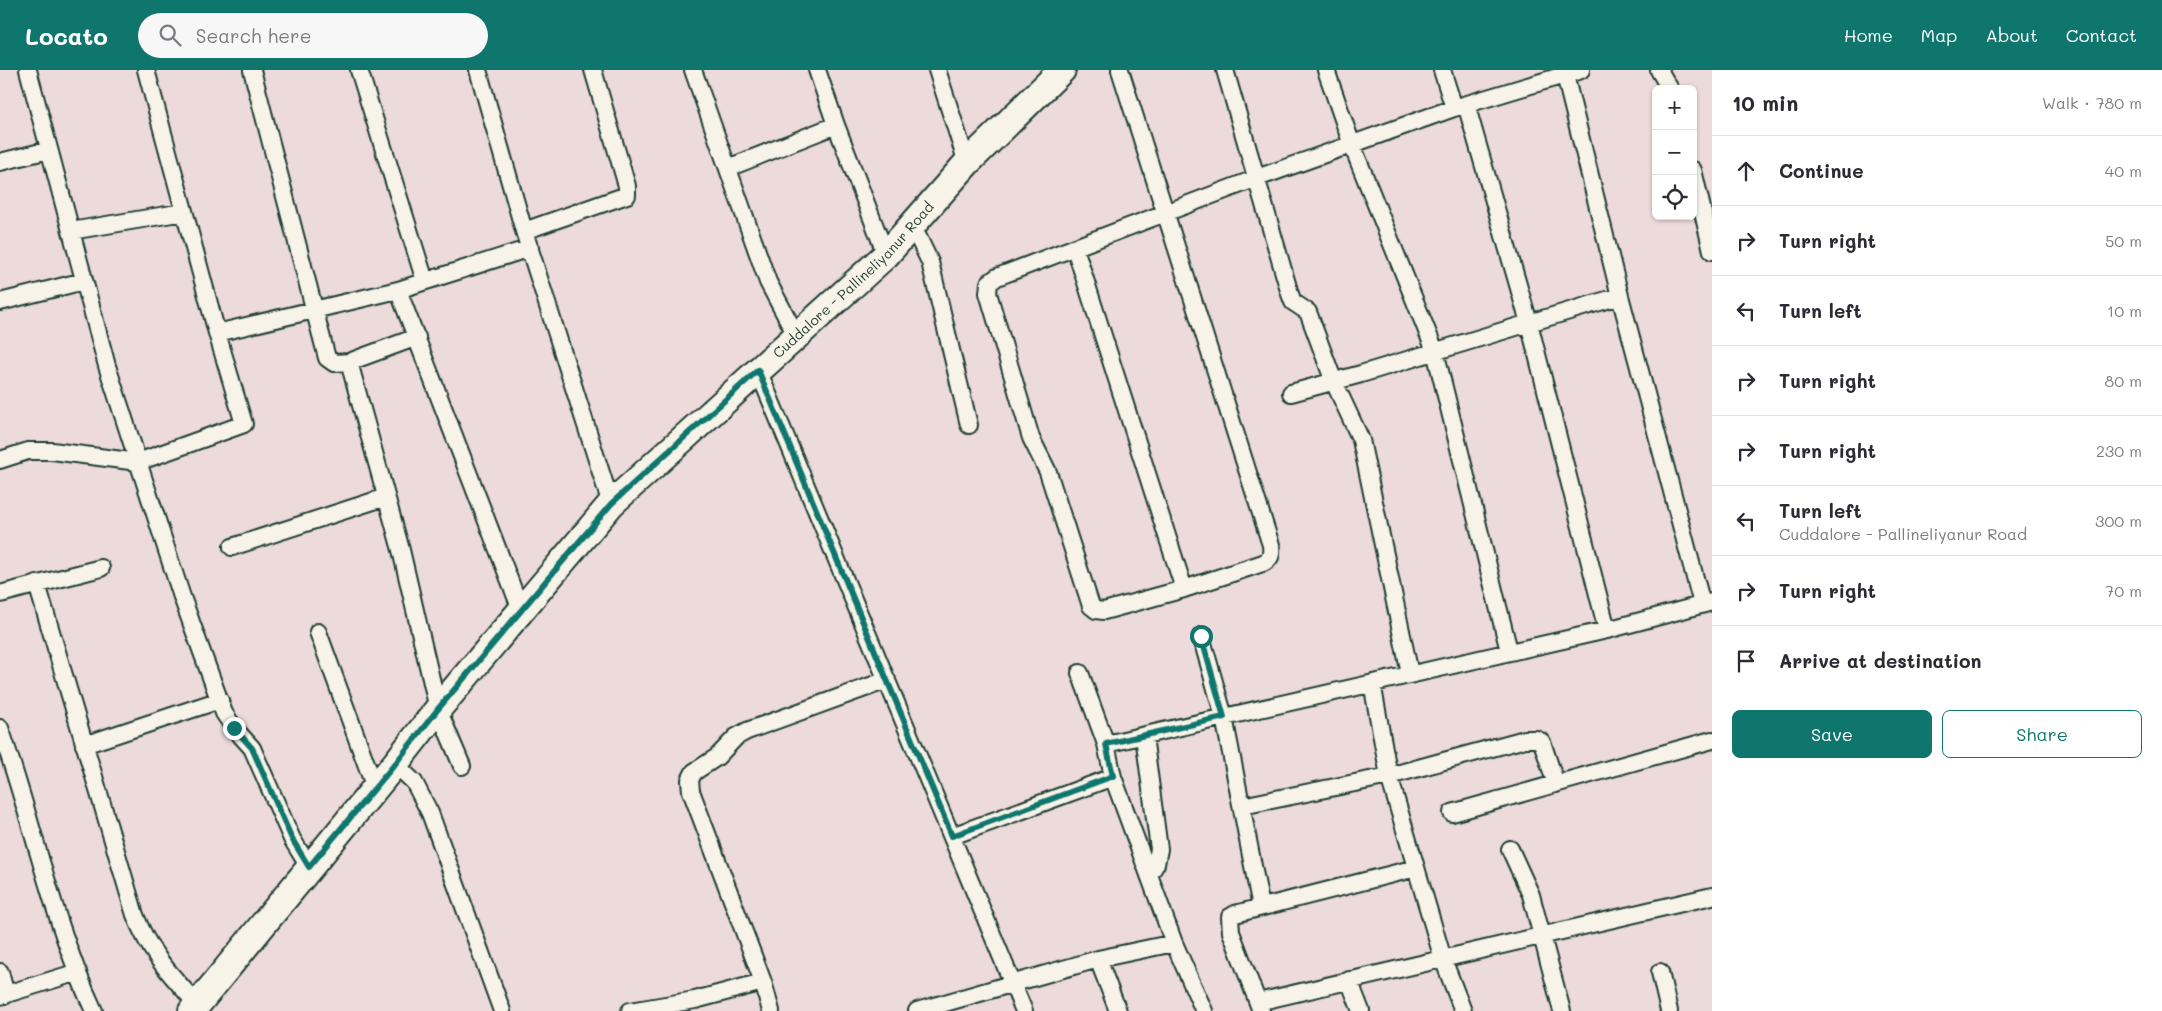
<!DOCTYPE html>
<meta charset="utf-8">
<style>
body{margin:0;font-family:Mali,sans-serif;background:#f7f7f7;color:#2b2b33}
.controls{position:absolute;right:15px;top:15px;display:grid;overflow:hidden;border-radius:8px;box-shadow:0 1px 4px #0004}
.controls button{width:45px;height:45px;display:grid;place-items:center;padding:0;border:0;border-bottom:1px solid #e1e1e2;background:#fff;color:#2b2b33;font:25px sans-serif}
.stop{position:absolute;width:15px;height:15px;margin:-11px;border:4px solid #0f766e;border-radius:50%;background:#fff}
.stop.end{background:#0f766e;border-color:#fff;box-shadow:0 1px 5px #0008}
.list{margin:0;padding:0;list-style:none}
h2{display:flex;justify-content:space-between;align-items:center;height:65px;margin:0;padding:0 20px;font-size:21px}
h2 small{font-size:16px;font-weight:400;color:#7c7c81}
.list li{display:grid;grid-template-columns:32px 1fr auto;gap:15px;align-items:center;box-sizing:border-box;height:70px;padding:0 20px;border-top:1px solid #e1e1e2}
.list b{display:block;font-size:19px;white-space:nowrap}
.list p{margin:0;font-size:16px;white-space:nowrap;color:#7c7c81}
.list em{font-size:16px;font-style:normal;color:#7c7c81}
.actions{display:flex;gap:10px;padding:15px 20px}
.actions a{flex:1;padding:11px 0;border:1px solid #0f766e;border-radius:8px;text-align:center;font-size:18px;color:#0f766e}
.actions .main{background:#0f766e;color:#fff}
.icon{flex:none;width:28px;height:28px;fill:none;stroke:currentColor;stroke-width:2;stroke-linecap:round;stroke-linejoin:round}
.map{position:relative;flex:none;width:1712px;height:941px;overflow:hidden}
header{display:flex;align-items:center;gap:30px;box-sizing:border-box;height:70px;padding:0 25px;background:#0f766e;color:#fff}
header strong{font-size:24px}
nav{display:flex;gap:28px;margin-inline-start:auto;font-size:18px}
.search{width:350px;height:45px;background:#f7f7f7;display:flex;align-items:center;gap:12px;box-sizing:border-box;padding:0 18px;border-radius:28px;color:#7c7c81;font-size:19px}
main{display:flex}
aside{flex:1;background:#fff}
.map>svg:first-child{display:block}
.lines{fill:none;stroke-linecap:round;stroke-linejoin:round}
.minor-casing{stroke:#1f3d34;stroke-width:20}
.primary-casing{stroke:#1f3d34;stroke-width:30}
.minor{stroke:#f7f3e8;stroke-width:16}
.primary{stroke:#f7f3e8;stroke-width:26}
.route{stroke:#0f766e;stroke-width:6}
.labels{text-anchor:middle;stroke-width:5;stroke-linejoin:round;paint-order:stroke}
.street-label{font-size:14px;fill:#1f3d34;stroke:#f7f3e8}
</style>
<header>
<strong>Locato</strong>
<div class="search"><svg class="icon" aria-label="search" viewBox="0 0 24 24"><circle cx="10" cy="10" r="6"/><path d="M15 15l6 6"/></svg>Search here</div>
<nav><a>Home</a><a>Map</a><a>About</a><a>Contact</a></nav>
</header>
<main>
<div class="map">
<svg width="1712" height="941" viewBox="0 0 1712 941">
<rect width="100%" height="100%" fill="#eddada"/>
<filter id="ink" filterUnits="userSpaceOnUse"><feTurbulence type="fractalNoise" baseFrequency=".02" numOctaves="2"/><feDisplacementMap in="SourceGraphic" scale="10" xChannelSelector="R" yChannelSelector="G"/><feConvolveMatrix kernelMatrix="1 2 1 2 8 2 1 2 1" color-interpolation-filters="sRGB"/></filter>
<g filter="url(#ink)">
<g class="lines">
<defs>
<path id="minor" d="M28,0L107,296L182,527L224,643L234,658L252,678L292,769L309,797
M146,0L217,263L398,220L530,178
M252,0L327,288L334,293L349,292L417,267
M359,0L425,211
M478,0L524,161L611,434
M693,0L768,212L796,265
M817,0L836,55
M937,0L967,93
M1120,0L1271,475C1272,485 1271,489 1263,493L1184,519L1104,541L1096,540L1091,536L1048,402L1031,368L988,223L989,213L997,207L1257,108L1454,38L1581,0
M1225,0L1290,224L1293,232L1308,242L1334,312L1361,370L1410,604
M1326,0L1352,75L1435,281L1509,581
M1442,0L1454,38
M1659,0L1670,19
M1565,5L1620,226L1702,534
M0,92L49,80
M728,98L836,55L886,185
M1693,100L1712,181
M909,158L918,167L930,192L969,355
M71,161L184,142
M524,161L627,125V116L593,0
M1075,178L1184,519
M398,220L521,540
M0,232L84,211
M349,292L401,480L438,639L462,696
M758,300L1024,941
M1291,323L1361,304L1529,253L1466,34
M0,390L28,381H52L138,392L244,354L217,263
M232,477L386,427
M37,514L135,845C150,884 170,904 197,934
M0,524L101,498
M1607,560L1529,253L1620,226
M318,562L375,718
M1201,566L1224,647L1261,837
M1080,603L1106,674
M1372,613L1389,706L1443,889L1463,941
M0,658C33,751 52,851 94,941
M1144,666L1159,779L1156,794L1149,805
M84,675L220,630
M395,694L414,712L430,743L502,941
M1113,707L1174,873L1204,941
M1242,736L1389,706L1525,669H1536L1542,672L1556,714
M1452,743L1712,670
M952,766L1113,707L1106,674L1607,560L1712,532
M1510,779L1531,825L1562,941
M1098,889L1118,941
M0,902L6,925
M1660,902L1669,941
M1349,910L1361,941
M0,926L78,902
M1258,932L1712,826
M630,941L695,930L763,912
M771,941L763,912L691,721L690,710L694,702L717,687L736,667L747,661L887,610
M917,941L1098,889L1174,873
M1261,941L1231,862L1230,847L1235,844L1416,798"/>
<g id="primary">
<path id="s1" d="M192,941L395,694L438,639L611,434L886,185L967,93L1062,0"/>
</g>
</defs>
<!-- minor casing -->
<use href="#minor" class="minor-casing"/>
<!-- primary casing -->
<use href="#primary" class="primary-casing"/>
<!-- minor -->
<use href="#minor" class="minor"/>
<!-- primary -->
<use href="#primary" class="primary"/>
</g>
</g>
<g class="lines" filter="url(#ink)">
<!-- route -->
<path class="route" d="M234,658L252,678L292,769L309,797L395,694L438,639L611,434L758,300L952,766L1113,706L1106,674L1224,647L1201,566"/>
</g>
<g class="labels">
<!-- street labels -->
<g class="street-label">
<text dy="5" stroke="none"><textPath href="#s1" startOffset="988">Cuddalore - Pallineliyanur Road</textPath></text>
</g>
</g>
</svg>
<div class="controls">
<button>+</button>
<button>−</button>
<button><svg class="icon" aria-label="locate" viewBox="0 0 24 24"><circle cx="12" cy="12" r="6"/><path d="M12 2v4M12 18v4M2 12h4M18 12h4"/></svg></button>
</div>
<div class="stop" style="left:1201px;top:566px"></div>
<div class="stop end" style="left:234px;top:658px"></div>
</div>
<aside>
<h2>10 min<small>Walk · 780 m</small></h2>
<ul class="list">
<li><svg class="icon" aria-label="ahead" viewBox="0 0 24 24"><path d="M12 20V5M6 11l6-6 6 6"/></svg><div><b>Continue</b></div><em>40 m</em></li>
<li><svg class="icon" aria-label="right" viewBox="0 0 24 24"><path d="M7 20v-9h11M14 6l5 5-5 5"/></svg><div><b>Turn right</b></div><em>50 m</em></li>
<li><svg class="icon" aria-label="left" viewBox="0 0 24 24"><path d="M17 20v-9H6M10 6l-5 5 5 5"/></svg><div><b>Turn left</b></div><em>10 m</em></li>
<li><svg class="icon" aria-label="right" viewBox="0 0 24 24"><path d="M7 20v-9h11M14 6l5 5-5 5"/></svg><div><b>Turn right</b></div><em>80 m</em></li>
<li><svg class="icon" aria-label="right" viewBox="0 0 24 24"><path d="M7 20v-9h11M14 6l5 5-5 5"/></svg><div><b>Turn right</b></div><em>230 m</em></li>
<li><svg class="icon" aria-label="left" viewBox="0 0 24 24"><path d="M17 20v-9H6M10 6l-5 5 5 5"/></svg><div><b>Turn left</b><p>Cuddalore - Pallineliyanur Road</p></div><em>300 m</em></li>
<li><svg class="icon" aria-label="right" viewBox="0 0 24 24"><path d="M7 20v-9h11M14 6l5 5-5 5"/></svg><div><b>Turn right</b></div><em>70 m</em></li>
<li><svg class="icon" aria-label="arrive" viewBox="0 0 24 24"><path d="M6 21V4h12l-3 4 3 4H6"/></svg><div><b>Arrive at destination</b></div></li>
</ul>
<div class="actions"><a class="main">Save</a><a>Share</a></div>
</aside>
</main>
